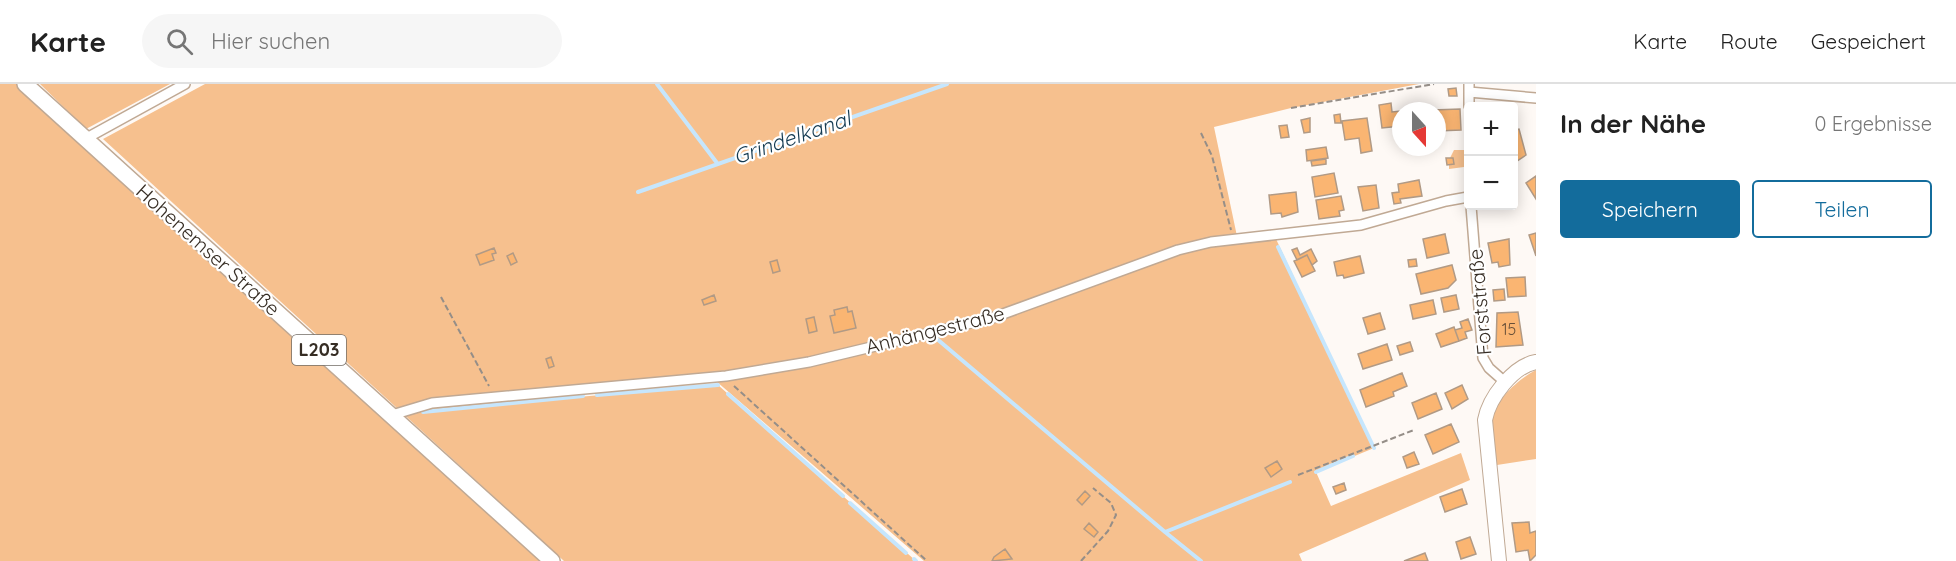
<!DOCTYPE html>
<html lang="de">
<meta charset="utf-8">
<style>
body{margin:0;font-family:Quicksand,sans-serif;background:#f6f6f6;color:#222}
.controls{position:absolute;right:18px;top:18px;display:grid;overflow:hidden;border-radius:6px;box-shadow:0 3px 15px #0003}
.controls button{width:54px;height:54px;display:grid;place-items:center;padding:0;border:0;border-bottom:2px solid #e0e0e0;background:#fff;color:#222;font:30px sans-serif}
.compass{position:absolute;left:1392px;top:18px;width:54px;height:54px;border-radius:50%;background:#fff;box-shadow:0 3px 15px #0003;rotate:159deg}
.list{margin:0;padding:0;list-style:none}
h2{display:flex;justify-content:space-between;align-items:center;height:78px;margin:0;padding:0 24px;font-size:26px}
h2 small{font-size:20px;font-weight:400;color:#767676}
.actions{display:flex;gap:12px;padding:18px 24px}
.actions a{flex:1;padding:14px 0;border:2px solid #136c9c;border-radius:6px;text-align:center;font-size:21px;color:#136c9c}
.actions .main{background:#136c9c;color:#fff}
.icon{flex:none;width:33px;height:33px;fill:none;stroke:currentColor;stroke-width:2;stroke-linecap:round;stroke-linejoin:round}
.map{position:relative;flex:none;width:1536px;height:477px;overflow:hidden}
header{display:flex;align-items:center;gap:36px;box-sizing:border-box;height:84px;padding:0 30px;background:#fff;border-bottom:2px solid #e0e0e0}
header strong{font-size:28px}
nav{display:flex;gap:33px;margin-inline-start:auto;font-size:21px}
.search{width:420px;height:54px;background:#f6f6f6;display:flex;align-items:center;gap:15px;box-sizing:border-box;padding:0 21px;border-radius:33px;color:#767676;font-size:22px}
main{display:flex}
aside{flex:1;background:#fff}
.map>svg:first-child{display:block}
.green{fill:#f6c08e}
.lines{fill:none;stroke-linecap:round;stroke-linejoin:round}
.stream{stroke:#c6e6fd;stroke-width:4}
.building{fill:#fab572;stroke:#b19a85;stroke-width:1.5}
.street-casing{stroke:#c0a994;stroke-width:12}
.secondary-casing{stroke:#c0a994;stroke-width:16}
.primary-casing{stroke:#c0a994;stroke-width:18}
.path{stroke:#958e88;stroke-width:2;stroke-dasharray:6 3;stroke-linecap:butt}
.street{stroke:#fff;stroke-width:9}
.secondary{stroke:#fff;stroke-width:14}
.primary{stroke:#fff;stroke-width:15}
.labels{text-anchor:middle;stroke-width:4.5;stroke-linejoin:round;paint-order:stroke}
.number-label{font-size:16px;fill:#674f38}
.shield{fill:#fff;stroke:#726c66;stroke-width:1.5}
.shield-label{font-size:18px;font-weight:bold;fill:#362d24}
.street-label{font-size:20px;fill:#362d24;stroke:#fff}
.water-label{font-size:21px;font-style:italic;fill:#143a51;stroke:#fff}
</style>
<header>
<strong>Karte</strong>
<div class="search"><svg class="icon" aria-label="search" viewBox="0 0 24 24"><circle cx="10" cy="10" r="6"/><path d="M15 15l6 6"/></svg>Hier suchen</div>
<nav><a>Karte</a><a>Route</a><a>Gespeichert</a></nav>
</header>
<main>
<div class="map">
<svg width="1536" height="477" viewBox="0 0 1536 477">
<rect width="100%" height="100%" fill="#fef9f5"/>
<!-- green -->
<path class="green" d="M0,0H20L541,477H0Z
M40,0H170L86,45Z
M205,0H1419L1291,24L1214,43L1238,157L1276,155L1374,364L1316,388L1331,422L1461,369L1470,396L1299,470L1302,477H924L709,291L532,308L531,317L718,301L916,477H564L103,55Z
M1454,66H1464V83L1449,85V81L1454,80L1453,74H1450Z
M1536,286V375L1497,381C1495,367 1490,348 1492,334C1496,315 1520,294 1536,286Z"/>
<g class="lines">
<!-- stream -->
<path class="stream" d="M657,0L717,79
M638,108L947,0
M1278,163L1374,364
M937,255L1165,448
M728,310L843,412
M597,311L718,301
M423,328L583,312
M1316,388L1353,372
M850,419L906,469
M914,475L916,477
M1201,477L1165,448L1290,398"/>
</g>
<!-- building -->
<path class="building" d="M1456,4L1457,12H1449L1448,5Z
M1391,19L1392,28L1410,26L1409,22L1414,21L1415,27H1401V42L1382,44L1379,21Z
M1460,25L1461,46L1437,47V27L1432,26Z
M1340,30L1341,39H1335L1334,31Z
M1310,34V48L1304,49L1301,36Z
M1367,34L1372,67L1361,69L1359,54L1345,56L1342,37Z
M1287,41L1289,53L1281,54L1279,42Z
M1519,45L1526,71L1514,79V46Z
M1326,63L1328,74L1307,77L1306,66Z
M1446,74H1453L1454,80L1447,81Z
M1326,75V80L1312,82L1311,77Z
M1334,89L1338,109L1315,113L1312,93Z
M1536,92V115L1526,99Z
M1419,96L1422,112L1400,115L1401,119L1394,120L1392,109L1399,108L1398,100Z
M1376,101L1379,124L1363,127L1358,103Z
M1296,108L1298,128L1282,133L1281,129L1271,130L1269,111Z
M1341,112L1344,126L1339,127L1340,132L1319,135L1316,116Z
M1536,149V172L1529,151Z
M1445,150L1449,169L1427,174L1423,155Z
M1509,155L1510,181L1499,183L1498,178L1492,179L1488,159Z
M494,164L496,169L492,170L494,176L480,181L476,171Z
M1297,164L1300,171L1311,165L1317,177L1312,181L1307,171L1297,176L1292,166Z
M513,169L517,178L511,181L507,172Z
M1307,171L1315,187L1302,193L1294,177Z
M1360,172L1364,189L1344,194L1343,191L1337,192L1334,178Z
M1416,175L1417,182L1409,183L1408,176Z
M777,176L780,187L773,189L770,178Z
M1452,181L1456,196L1448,204L1421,210L1416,190Z
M1525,193L1526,212L1508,213L1506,194Z
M1504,205L1505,216L1494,217L1493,206Z
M714,211L716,217L704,221L702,216Z
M1456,211L1459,225L1444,228L1441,214Z
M1433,216L1436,230L1413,235L1410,221Z
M847,223L848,228L852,227L856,244L834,249L830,232L835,231L834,226Z
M1518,228L1523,261L1496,263L1497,229Z
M1380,229L1385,245L1368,250L1363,234Z
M814,233L817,247L809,249L806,235Z
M1468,235L1472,246L1465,248L1467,254L1459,257L1455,246L1462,244L1460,238Z
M1454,243L1459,257L1441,263L1436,250Z
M1410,258L1413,267L1400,271L1397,262Z
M1387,260L1392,276L1363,285L1358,270Z
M551,273L554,282L549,284L546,275Z
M1402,289L1407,302L1393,308L1394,312L1366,323L1360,306Z
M1462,301L1468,315L1452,325L1445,309Z
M1436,309L1442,325L1418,335L1412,319Z
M1451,340L1459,358L1433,370L1425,351Z
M1414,368L1419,380L1407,384L1403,373Z
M1277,377L1282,385L1271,393L1265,384Z
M1344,399L1346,406L1336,410L1333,403Z
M1462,405L1467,420L1445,428L1440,413Z
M1085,407L1090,412L1082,421L1077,416Z
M1529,438L1530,449L1536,447V471L1530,477L1528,466L1516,468L1512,439Z
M1089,439L1098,448L1094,453L1084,445Z
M1470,453L1476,470L1461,475L1456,458Z
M1005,465L1012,475L992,477L994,473Z
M1425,469L1428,477H1404Z"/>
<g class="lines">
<defs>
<path id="street" d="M1469,0V22
M1469,8L1536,14
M85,55L185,0
M1471,122L1483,274L1489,284L1506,299
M392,331L432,319L726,292L809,278L992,234L1178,166L1211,158L1361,141L1446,117L1468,113"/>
<path id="secondary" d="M1499,477L1485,336C1489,314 1513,282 1536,278"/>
<path id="primary" d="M25,0L552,477"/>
</defs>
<!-- street casing -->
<use href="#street" class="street-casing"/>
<!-- secondary casing -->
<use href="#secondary" class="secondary-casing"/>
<!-- primary casing -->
<use href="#primary" class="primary-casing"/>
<!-- path -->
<path class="path" d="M1291,24L1434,0
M1201,49L1212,72L1231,146
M441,213L489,302
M734,302L927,477
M1298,391L1414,346
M1081,477L1108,447L1116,431L1111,419L1093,404"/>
<!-- street -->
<use href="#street" class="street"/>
<!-- secondary -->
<use href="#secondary" class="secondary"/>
<!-- primary -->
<use href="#primary" class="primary"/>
</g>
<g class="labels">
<!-- number labels -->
<g class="number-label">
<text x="1509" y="251">15</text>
</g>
<!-- shield labels -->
<rect class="shield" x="292" y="251" width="54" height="30" rx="4.5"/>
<g class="shield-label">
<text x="319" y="272">L203</text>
</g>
<!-- street labels -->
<g class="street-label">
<text transform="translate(208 166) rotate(42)" y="7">Hohenemser Straße</text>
<text transform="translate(1480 218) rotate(-95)" y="7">Forststraße</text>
<text transform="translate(935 246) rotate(-14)" y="7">Anhängestraße</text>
</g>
<!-- water labels -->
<g class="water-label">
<text transform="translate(792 54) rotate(-19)" y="7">Grindelkanal</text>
</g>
</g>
</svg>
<div class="controls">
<button>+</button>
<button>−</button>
</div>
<svg class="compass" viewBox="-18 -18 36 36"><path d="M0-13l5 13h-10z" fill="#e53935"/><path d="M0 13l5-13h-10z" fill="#767676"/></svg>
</div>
<aside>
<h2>In der Nähe<small>0 Ergebnisse</small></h2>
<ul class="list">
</ul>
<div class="actions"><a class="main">Speichern</a><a>Teilen</a></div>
</aside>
</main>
